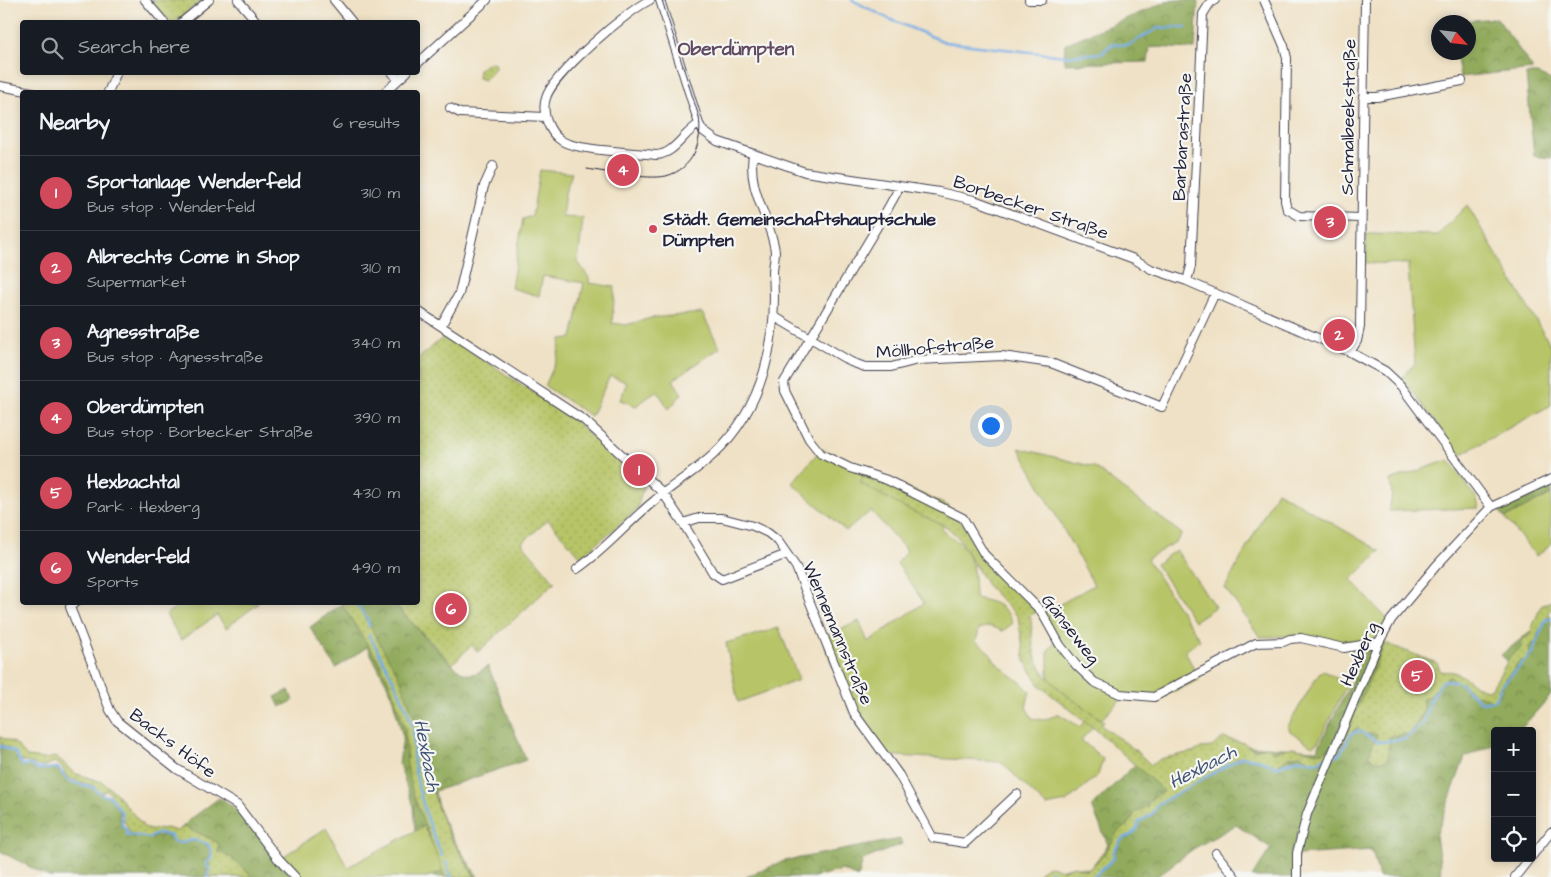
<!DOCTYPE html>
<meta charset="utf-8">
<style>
body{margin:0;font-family:"Architects Daughter",sans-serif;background:#20242c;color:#f1f3f6}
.controls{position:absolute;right:15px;bottom:15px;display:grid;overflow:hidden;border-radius:5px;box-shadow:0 2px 8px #0003}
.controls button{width:45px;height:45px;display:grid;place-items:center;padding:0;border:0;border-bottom:1px solid #363941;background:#171b24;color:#f1f3f6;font:25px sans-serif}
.compass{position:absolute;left:1431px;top:15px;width:45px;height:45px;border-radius:50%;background:#171b24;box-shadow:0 2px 8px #0003;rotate:117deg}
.you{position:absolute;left:990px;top:425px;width:18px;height:18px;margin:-12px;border:4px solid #fff;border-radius:50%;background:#1a73e8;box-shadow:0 0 0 8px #1a73e833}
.badge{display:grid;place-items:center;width:32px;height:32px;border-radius:50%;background:#d1495b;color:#fff;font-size:16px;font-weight:700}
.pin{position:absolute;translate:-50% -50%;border:2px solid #fff;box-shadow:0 1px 5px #0006}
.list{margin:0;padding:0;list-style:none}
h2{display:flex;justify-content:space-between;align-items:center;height:65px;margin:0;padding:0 20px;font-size:21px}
h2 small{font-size:16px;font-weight:400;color:#9ea1a6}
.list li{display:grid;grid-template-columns:32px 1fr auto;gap:15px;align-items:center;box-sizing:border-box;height:75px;padding:0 20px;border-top:1px solid #363941}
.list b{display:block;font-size:19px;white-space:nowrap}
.list p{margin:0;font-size:16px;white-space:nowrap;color:#9ea1a6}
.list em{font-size:16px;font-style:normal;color:#9ea1a6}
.icon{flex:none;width:28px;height:28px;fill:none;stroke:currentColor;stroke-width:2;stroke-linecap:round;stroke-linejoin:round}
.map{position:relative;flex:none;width:1551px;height:877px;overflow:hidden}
.search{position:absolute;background:#171b24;box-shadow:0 2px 8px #0003;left:20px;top:20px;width:400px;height:55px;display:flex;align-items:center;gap:12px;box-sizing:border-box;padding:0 18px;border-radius:5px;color:#9ea1a6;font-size:19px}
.panel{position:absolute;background:#171b24;box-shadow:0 2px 8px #0003;left:20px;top:90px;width:400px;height:515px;border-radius:5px}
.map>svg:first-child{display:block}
.grass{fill:#b7c568;stroke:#6c7452}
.forest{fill:url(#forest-crowns);stroke:#5a664c}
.park{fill:url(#park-dots);stroke:#6c7452}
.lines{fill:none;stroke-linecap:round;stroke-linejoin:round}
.stream{stroke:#77ade5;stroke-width:2.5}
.minor-casing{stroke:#413f50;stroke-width:10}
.minor{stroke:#fff;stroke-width:8}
.tram{stroke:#22223b;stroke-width:1}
.poi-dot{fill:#d1495b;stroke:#f6f6f2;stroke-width:2}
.labels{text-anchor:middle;stroke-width:4.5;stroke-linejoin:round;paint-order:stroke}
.street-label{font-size:18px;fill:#22223b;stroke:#f6f6f2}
.poi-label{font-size:18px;font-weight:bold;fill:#22223b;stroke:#f6f6f2;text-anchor:start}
.neighbourhood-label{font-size:19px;font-weight:bold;fill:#604b62;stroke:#f6f6f2}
.water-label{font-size:19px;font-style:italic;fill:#405376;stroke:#f6f6f2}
</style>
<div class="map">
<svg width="1551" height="877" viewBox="0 0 1551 877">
<defs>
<pattern id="forest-crowns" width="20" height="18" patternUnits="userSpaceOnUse" patternTransform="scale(1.25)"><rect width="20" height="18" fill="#91aa5c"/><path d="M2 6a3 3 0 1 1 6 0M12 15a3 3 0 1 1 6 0" fill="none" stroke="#768a4d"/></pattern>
<pattern id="park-dots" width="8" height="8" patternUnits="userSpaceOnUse" patternTransform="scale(1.25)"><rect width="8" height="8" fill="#b7c568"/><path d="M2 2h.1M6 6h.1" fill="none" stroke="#9da95b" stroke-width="1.8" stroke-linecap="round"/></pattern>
</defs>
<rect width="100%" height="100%" fill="#f6f6f2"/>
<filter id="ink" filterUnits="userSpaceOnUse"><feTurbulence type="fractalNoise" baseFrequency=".02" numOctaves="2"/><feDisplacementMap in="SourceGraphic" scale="10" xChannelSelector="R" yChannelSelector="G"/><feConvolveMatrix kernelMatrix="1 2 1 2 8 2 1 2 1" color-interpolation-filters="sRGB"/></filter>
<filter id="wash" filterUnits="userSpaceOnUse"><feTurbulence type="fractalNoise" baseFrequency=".0096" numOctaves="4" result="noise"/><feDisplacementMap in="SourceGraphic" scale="20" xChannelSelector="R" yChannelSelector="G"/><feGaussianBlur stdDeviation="1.12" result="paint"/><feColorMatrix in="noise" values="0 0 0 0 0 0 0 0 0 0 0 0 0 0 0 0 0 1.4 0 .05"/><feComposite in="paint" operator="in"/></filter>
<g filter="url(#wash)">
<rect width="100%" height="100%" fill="#efe1c5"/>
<!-- grass -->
<path class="grass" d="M540,170L572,173L565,193L562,217L583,218L578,262L589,278V283L615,287L612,323L626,325L651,318L702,313L720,348L673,380L682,394L669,409L657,391L636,406L620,400L627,382L610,376L591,416L545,386L557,359L561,339L572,338L584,283L543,276L539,296L511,288L523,219L532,216Z
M1467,205L1551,346V405L1460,455L1402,378L1415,363L1408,266L1410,264L1366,263V234L1438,235Z
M1019,448L1094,467L1182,534L1177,541L1147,559L1200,640L1185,651L1199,680L1161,697H1123L1081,740L1103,759L1098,775L1066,802L1046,806L1001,762L880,755L849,710L822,638L859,621L868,642L924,603L897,563L907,551L871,511L846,531L792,483L821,449L948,506L942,530C973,551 974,562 975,598C993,602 1005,604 1013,623L1003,631L990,626L979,629L976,642C990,649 989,656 1000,666C1010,675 1021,681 1030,691L1026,707L1032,718L1044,720L1059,714L1080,727L1087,717L1051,687L1048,672V651L1055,641L1039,616L1094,585Z
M1449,460L1477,499L1479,508L1389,511L1392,495L1390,480Z
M1277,491L1380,551L1351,580L1389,621L1373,641L1341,646L1306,636L1260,637L1225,588Z
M1551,494V545L1536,556L1505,518Z
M1176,550L1215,607L1194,621L1156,564Z
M182,603V602L259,603L226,628L217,615L181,640L166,614Z
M779,628L799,680L738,702L726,643Z
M1324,671L1343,682L1346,686L1319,741L1312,746L1290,731L1288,726L1319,673Z
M424,826L446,872L427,877H299L281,858L326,828L348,867Z"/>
<!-- forest -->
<path class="forest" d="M1175,0H1198L1195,49L1150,47L1148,62L1064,64L1065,44L1166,2Z
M1497,18L1533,69L1460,77L1456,53L1468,52V22H1451Z
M1526,74H1537L1551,80V158L1534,156Z
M1551,483V494L1505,518L1498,509Z
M343,603H393C405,615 454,672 467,674C475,675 481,671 488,666L526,760L435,791C438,822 462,852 478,877H434L433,875L445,871L424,826L415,831L413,806L399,764L403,737L390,690L367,647L336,668L310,627Z
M1551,615V695L1519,731H1495V744L1465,757L1436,836L1442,877H1379L1372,850L1298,855L1301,832L1326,768C1310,804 1297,837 1296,877H1252L1271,848L1236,825L1193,849L1156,877H1047L1050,872L1071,867L1090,869L1108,845L1092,806L1139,761L1182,784L1246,746L1317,750L1365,654L1350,649L1373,641L1380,642L1490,694L1510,664L1501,655Z
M289,690L293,701L280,707L275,697Z
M3,745L14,752L23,765H31L41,770L57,767L69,781L91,786L105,796L111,797L121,813L119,815C124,835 141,842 159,833L172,837L192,818L219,798C242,807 276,856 293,877H49L0,851V746Z
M900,839L902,844L863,860L858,877L842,870L814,877H746L784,861Z"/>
<!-- park -->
<path class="park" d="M150,0H202L175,22H169Z
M491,62L495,63V68L484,80L478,78L479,69Z
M446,335L572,418L644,485L637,509L581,557L548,520L522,543L555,582L478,652L472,645L452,664L393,603L418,602V359Z
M864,474L880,478L959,520L971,533L989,563L1039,611L1030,615C1033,629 1031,645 1036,658C1047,686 1080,704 1104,721L1101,725L1134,749L1151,765L1160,759L1196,751L1201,748L1212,747L1223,738L1244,743L1254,750L1268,747L1273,752L1293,747L1317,753L1341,746L1385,643L1437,663L1441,672C1466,667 1474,694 1491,689L1510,657L1522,647V640L1529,635L1541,606L1551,601V609L1547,619L1538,634L1536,642L1529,647L1530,652L1525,660L1518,662L1514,670L1505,678L1500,695L1492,700L1478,695L1474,696L1468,688L1450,677L1441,682L1431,695L1422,699C1426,714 1416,723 1410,734L1390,736L1388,759L1384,761H1374L1369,755L1377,734H1365L1357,728L1353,731L1335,757L1326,758L1323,762L1311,761L1300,755L1288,757L1276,766L1261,760L1242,756L1158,804L1153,813L1138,822V827L1132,835L1122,838L1114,857L1093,877H1086L1076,872L1072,877H1057L1051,871L1046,877H1037L1044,868L1051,866C1066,871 1059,872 1074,866L1087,871L1105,854L1118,831L1129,824L1135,813L1147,806L1152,798L1164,791L1095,729L1040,686L1025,661L1018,617L987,585L957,536L947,527L903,507L860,483Z
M341,603H356L400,678L417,726V742L422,750L438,809L449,835L475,877H445L413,794L407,766L405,728L389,682L379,662Z
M0,737L15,743L27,757L44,759L57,757L74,773L102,782L114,791L144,827L150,830L167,828L177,831L184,827C196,832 209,837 219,844L218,852L230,857L253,877H209L206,870H210L209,861L211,850C202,836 187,844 175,841C171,840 168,837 164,835L149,838L131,834L108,790L101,793L96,791L94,786L67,778L62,767L55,762L42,767L19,760L14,751L0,744Z"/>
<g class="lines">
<!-- stream -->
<path class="stream" d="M852,0L889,19L945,42L1065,56L1102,53L1112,44L1129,45L1158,28L1186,27
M354,602L367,618L369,626
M369,635C384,662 406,700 413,729C415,740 412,753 414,764C419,796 429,827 442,856
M0,746L15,752L22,765H31L37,769L58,768L68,781L92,787L103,795L111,797L122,813V826L126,828L127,834L149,838L159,833L171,836L173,842L178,843L194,840L208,844L212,853L210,860L206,863L210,870L207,877
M1334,756L1340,754L1351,734L1359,731L1379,742L1405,739L1424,722L1429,703L1442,681C1465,678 1465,691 1481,702L1495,700L1500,687L1532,653L1546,619H1551
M446,862L451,877
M1046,877L1051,871L1055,877
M1068,877L1075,873L1084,877
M1093,877L1114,858L1113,853L1122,839L1131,835L1138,828V823L1153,813L1158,804L1242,757L1261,760L1275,767L1299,759L1317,762L1329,755"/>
</g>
</g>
<g filter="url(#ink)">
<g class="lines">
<defs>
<path id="minor" d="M145,0L164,22
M238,0L257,22
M334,0L352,22
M650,0C628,10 552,75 546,98C541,113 549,133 562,141C578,151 636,152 656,155C675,154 683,133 699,124
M660,0L699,124L703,131L717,141L805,172L939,192L974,200L1134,259L1151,269L1187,281L1350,352L1385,371L1401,386L1491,507
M1029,0H1042
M1264,0L1284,46L1287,58L1285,201L1287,209L1299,216L1361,218
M182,22L209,0
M418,63L487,0
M392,72L398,80
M0,86L32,92
M108,92L117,72
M385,92L407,72
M1363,97H1377L1462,81
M450,108L460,113L545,117
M898,186L897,192L883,217L784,382L785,391L809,439L821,454L850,468L887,480L963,518L984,554L1041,611L1060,645L1076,665L1094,682L1120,694L1154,697L1256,643L1283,642L1290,639L1301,638L1344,648L1379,642
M1187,281L1191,266L1203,14L1210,3L1215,0
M418,311L584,420L663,493L683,523L699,518H722L753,526L768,533L778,541L796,567L854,713L899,775L933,838L965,843L1017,794
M775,317L851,362L865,367H891L918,360L1002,356L1051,363L1162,407L1215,293
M441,326L459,294L484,186L493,166
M1350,352L1357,341L1360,327L1365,0
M683,523L713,573L722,579L787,554
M577,569C606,549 627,523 654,501C673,484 695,472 714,454C764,407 778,340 773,273C773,266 775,258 775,251C771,219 747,191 753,155
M76,602L70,607L110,710L117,721L177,769L237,805L279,860L295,877
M1216,853L1235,877
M1532,856L1551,832
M1297,877V853L1307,814L1379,642L1391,620L1436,566L1491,507L1551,479
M1515,877L1530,858"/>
</defs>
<!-- minor casing -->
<use href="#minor" class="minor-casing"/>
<!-- minor -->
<use href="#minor" class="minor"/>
<!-- tram -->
<path class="tram" d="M587,169C607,172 648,180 666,176C693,169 703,142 699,117L662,0"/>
</g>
</g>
<!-- markers -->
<circle class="poi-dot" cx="653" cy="229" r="5"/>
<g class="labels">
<!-- street labels -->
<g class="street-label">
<text transform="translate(1348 117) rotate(-89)" y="6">Schmalbeekstraße</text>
<text transform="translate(1182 137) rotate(-87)" y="6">Barbarastraße</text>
<text transform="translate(1031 207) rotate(19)" y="6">Borbecker Straße</text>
<text transform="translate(935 347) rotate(-5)" y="6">Möllhofstraße</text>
<text transform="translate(1071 629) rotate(52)" y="6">Gänseweg</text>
<text transform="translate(838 633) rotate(67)" y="6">Wennemannstraße</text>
<text transform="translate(1359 654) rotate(-66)" y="6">Hexberg</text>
<text transform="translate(173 743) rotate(37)" y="6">Backs Höfe</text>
</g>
<!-- poi labels -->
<g class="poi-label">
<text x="663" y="225">Städt. Gemeinschaftshauptschule<tspan x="663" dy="21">Dümpten</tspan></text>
</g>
<!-- neighbourhood labels -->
<g class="neighbourhood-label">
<text x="736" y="55">Oberdümpten</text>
</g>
<!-- water labels -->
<g class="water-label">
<text transform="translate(428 755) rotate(79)" y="7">Hexbach</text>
<text transform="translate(1202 766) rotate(-27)" y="7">Hexbach</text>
</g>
</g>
</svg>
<div class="controls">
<button>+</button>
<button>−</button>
<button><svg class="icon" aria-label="locate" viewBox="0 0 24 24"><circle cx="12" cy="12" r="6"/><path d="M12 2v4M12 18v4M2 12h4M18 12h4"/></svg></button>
</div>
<svg class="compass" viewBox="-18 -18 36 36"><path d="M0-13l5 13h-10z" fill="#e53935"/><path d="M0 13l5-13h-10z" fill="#9ea1a6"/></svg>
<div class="you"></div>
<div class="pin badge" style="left:639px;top:470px">1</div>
<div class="pin badge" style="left:1339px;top:335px">2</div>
<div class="pin badge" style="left:1330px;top:222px">3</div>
<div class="pin badge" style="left:623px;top:170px">4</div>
<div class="pin badge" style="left:1417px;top:676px">5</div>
<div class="pin badge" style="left:451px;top:609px">6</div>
<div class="search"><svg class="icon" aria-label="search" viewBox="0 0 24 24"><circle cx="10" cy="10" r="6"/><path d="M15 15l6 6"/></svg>Search here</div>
<section class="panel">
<h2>Nearby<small>6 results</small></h2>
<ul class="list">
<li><span class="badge">1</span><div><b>Sportanlage Wenderfeld</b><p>Bus stop · Wenderfeld</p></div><em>310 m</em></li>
<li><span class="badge">2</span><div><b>Albrechts Come in Shop</b><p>Supermarket</p></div><em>310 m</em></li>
<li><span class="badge">3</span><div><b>Agnesstraße</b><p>Bus stop · Agnesstraße</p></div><em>340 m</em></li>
<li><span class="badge">4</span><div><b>Oberdümpten</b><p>Bus stop · Borbecker Straße</p></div><em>390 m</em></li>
<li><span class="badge">5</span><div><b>Hexbachtal</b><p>Park · Hexberg</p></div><em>430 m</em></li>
<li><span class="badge">6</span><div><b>Wenderfeld</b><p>Sports</p></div><em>490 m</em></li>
</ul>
</section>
</div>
